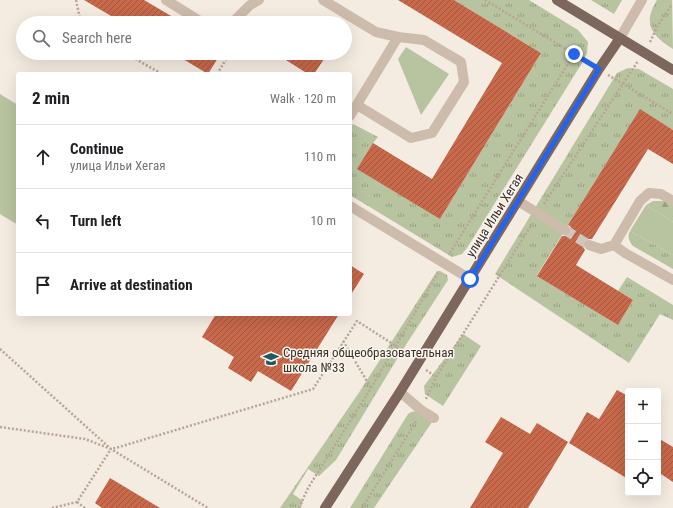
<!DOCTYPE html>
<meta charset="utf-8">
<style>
body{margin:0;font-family:"Roboto Condensed",sans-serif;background:#f2f2f2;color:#202124}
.controls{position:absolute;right:12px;bottom:12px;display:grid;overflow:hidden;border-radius:4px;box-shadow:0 4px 16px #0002}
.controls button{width:36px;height:36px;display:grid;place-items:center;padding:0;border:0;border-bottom:1px solid #e0e0e0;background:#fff;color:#202124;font:20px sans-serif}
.stop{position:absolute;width:12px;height:12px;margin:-9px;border:3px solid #2563eb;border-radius:50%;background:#fff}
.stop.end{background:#2563eb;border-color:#fff;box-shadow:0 1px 4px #0008}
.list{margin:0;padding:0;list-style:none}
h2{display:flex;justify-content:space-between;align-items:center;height:52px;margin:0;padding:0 16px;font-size:17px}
h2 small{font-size:13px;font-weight:400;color:#757577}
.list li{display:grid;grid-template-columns:26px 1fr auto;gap:12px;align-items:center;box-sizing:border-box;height:64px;padding:0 16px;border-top:1px solid #e0e0e0}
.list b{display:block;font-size:15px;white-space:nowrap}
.list p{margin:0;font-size:13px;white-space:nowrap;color:#757577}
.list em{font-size:13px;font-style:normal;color:#757577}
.icon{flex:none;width:22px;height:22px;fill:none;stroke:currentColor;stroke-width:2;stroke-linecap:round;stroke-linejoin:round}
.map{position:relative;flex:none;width:673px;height:508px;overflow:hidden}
.search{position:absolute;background:#fff;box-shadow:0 4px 16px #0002;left:16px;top:16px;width:336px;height:44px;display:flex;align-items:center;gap:10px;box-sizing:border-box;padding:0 14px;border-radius:22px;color:#757577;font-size:15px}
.panel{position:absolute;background:#fff;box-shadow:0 4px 16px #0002;left:16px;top:72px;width:336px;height:244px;border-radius:4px}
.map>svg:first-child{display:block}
.grass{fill:url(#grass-tufts)}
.forest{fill:url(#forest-firs)}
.park{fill:#b8c4a0}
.building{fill:url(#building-hatch)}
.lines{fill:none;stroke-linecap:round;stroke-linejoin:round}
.minor-tunnel{stroke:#cfc6bd;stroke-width:10;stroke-dasharray:10 5;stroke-linecap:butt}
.path{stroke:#b9a596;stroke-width:2.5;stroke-dasharray:2 2;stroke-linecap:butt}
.minor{stroke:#cdbbac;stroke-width:10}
.major{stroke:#7d675c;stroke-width:10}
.route{stroke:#2563eb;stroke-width:5}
.labels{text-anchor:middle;stroke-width:3;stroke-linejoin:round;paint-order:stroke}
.street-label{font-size:13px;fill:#3b302b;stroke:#fbf5ee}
.poi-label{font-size:13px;fill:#3b302b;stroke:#fbf5ee;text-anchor:start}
</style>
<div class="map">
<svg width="673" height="508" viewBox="0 0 673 508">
<defs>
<pattern id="grass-tufts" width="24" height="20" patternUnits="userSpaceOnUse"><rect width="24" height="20" fill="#b8c4a0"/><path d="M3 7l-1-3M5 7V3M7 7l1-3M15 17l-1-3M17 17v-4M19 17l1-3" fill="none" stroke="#97a083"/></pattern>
<pattern id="forest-firs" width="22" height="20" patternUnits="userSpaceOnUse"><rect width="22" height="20" fill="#b8c4a0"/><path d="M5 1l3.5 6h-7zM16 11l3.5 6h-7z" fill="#97a083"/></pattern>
<pattern id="building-hatch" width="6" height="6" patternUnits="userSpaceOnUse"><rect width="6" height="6" fill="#c8694b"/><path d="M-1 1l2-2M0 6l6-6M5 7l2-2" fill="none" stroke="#a4573f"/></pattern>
</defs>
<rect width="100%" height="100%" fill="#f4ebe1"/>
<!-- grass -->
<path class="grass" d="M454,0H529L578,30L588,42L587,53L582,63L467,248L462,254L452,257L350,195V129L353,124L378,137L373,143L440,219L541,53Z
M591,0H622L614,14Z
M657,0H672L673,49C652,36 642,24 657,0Z
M628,68L639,69L673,89V130L640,110L537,275L618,325L633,300L618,291L627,277L673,305V320L660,314L629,363L495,274L617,73Z
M630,231L673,255V269L633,246C629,241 627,237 630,231Z
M437,271H440L447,275L448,280L400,354L336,460L319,476L308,469L293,494L303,501L301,508H280L358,394Z
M463,334L481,346L443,406L425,394L424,386Z
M417,411L432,422L374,508H350L408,414L411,412Z"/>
<!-- forest -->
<path class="forest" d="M653,201H664L673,206V222L646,205Z"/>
<!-- park -->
<path class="park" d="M406,47L449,74L421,115L398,59Z
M0,94L18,105V225L0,214Z
M646,205L673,222V255L630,231Z"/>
<!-- building -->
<path class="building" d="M84,0H144L183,23H123Z
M398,0H454L541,53L440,219L357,169L373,143L432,179L502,63Z
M173,53H221L208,74Z
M275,53H328L314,74H308Z
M640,109L673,130V164L648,149L592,239H587L583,243V247L585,250L576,265L633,300L618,325L537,276L562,236H568L571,233V227L568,225Z
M350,265L364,274L350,296Z
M216,314H339L291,391L258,371L251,382L228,368L234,357L202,337Z
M617,390L628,396V479L569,443L587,412L599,419Z
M501,417L530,434L537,423L568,442L528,508H470L503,453L485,442Z
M658,438L673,447V482L658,472Z
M110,478L160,508H102L95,503Z"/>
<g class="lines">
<!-- minor-tunnel -->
<path class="minor-tunnel" d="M565,230L589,245"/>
<!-- path -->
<path class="path" d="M76,0L81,23
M485,0L589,63
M650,42L658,25L671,6L673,5
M125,53L162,74
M217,74L230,53
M608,75L673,114
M544,204L638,61
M450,253L574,54
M343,341L371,388
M0,349L111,449L208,508
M426,370L436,377
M426,399L436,377L532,224
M0,427L85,439L111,449L119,447L313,389L357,321L396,346L408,356
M77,502L85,508
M52,508L77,502L111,449
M299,508L308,488L371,388L438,273
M362,508L417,420"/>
<!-- minor -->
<path class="minor" d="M166,0L203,23
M323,0L376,32L398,37L424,40L461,62L464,82L432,133L411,138L357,105
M232,23L250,5L259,0
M620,38L642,0
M350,116L398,37
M518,201L565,230
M350,206L470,279
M589,245L601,249L614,245L625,253L673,280
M614,245L640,201L649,193L661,194L673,201
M400,392L421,410L434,418"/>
<!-- major -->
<path class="major" d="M557,0L673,70
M325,508L400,392L599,69L620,38"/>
</g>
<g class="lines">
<!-- route -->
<path class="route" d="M470,279L599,69L574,54"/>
</g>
<!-- icons -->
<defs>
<symbol id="school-bare" viewBox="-9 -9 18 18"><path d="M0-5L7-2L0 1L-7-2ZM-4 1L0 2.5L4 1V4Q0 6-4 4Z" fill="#1f5a5e" stroke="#fbf5ee" stroke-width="2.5" paint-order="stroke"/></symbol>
</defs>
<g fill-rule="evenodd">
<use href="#school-bare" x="260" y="348" width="22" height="22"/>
</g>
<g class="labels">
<!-- street labels -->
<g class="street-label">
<text transform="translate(494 215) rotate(-58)" y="5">улица Ильи Хегая</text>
</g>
<!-- poi labels -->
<g class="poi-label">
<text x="283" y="357">Средняя общеобразовательная<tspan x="283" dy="15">школа №33</tspan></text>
</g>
</g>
</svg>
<div class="controls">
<button>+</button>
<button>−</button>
<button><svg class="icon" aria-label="locate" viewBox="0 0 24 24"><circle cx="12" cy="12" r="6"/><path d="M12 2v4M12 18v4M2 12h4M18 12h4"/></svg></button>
</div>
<div class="stop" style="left:470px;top:279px"></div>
<div class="stop end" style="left:574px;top:54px"></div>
<div class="search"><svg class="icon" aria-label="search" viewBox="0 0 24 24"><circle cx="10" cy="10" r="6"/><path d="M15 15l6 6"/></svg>Search here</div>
<section class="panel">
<h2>2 min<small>Walk · 120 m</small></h2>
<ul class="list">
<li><svg class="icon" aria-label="ahead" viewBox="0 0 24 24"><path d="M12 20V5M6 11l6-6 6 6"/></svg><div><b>Continue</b><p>улица Ильи Хегая</p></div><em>110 m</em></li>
<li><svg class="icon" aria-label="left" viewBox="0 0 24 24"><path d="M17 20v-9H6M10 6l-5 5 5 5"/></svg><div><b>Turn left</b></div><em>10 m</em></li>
<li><svg class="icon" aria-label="arrive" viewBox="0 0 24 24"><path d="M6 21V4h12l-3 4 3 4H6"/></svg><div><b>Arrive at destination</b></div></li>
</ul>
</section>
</div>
